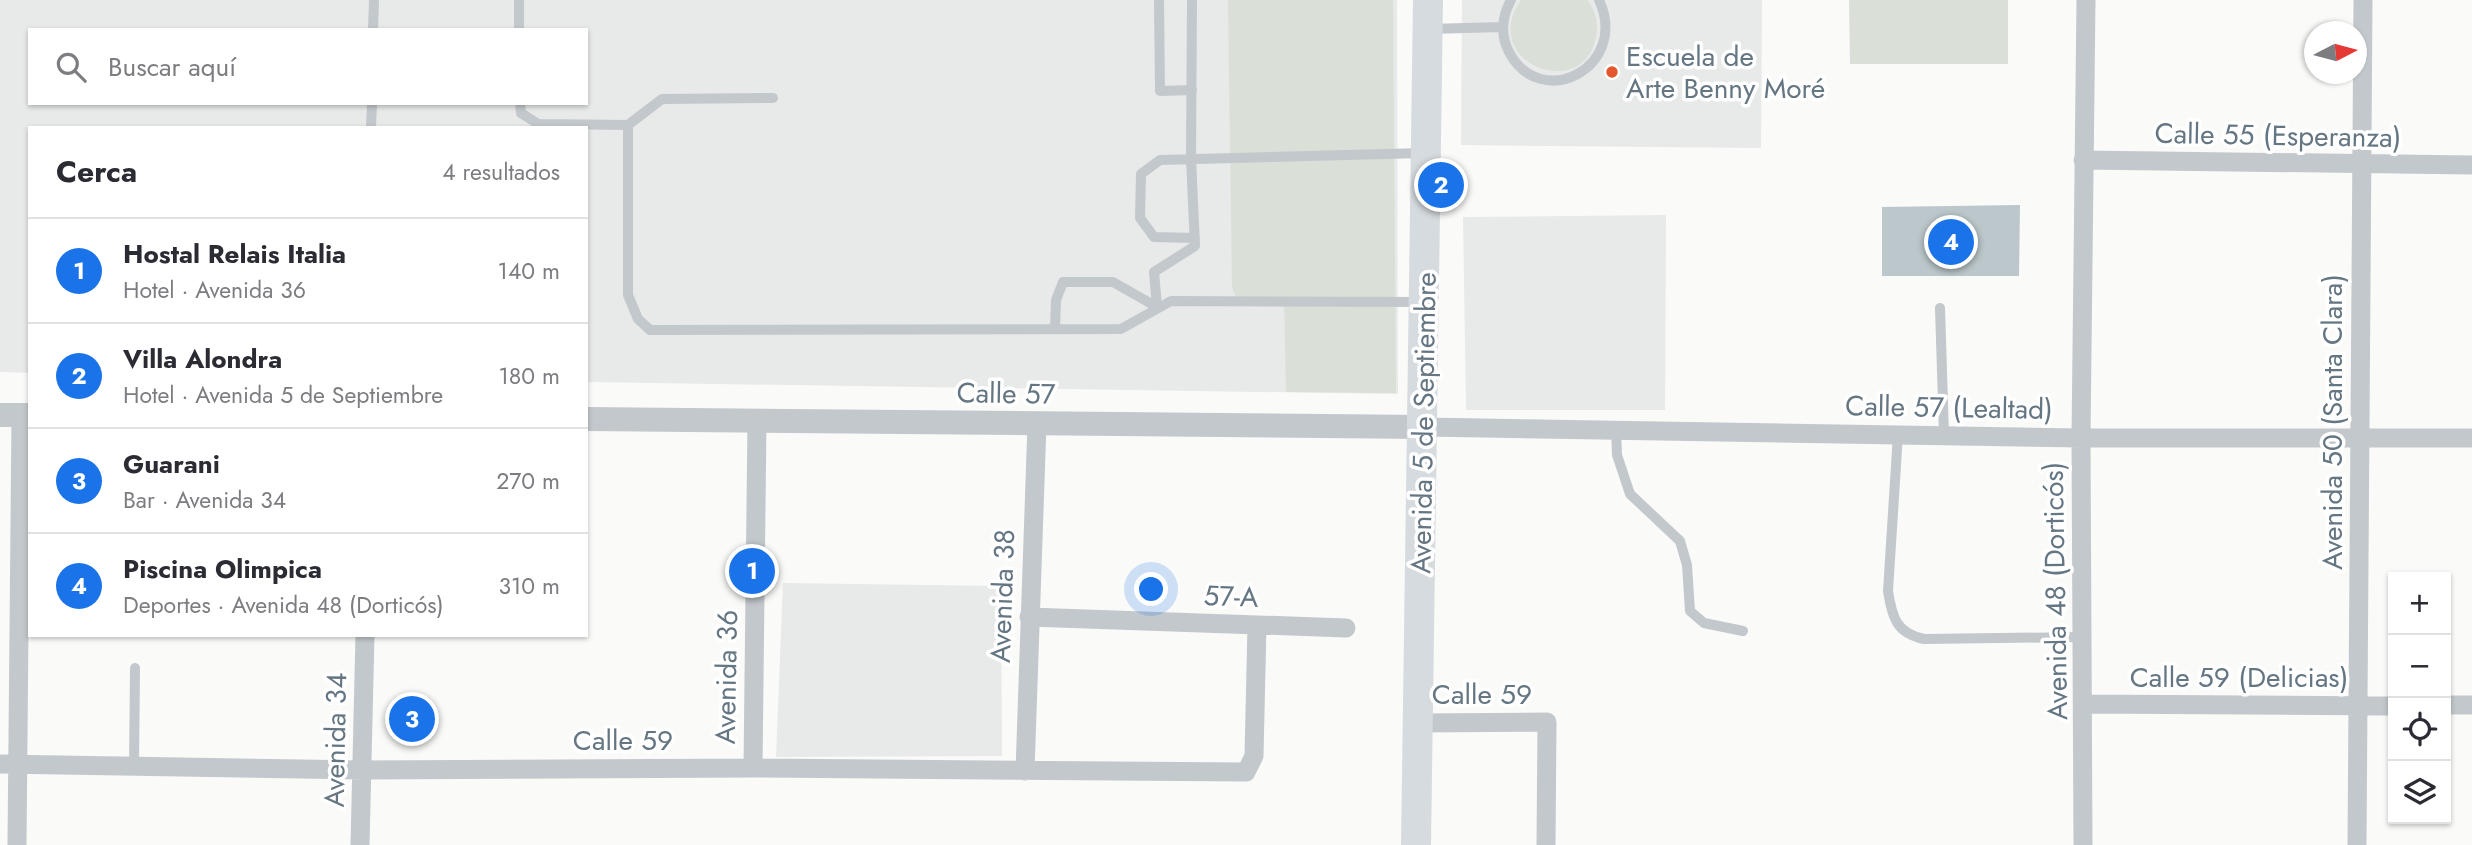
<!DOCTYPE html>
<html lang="es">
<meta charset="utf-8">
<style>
body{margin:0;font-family:Jost,sans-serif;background:#f7f7f7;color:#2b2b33}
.controls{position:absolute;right:21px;bottom:21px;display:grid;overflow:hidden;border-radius:0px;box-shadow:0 2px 5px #0004}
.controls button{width:63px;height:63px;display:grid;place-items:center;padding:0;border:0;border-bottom:2px solid #e1e1e2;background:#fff;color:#2b2b33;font:35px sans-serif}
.compass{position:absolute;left:2304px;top:21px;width:63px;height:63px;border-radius:50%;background:#fff;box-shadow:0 2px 5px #0004;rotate:84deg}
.you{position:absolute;left:1152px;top:590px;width:24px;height:24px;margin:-18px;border:5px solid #fff;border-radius:50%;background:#1a73e8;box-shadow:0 0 0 10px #1a73e833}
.badge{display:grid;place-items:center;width:46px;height:46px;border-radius:50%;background:#1a73e8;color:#fff;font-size:23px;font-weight:700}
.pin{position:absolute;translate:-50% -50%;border:4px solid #fff;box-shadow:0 2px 7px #0006}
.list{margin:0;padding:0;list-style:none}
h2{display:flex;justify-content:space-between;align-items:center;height:91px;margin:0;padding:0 28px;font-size:30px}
h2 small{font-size:23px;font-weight:400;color:#7c7c81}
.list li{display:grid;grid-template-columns:46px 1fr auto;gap:21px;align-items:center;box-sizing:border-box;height:105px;padding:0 28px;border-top:2px solid #e1e1e2}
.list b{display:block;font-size:26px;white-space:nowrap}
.list p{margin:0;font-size:23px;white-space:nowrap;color:#7c7c81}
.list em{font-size:23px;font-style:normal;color:#7c7c81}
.icon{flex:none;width:38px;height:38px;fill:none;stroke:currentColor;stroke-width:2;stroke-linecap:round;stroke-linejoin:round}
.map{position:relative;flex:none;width:2472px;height:845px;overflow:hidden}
.search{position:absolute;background:#fff;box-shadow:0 2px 5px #0004;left:28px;top:28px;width:560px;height:77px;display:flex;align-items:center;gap:18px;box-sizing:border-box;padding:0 24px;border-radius:0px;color:#7c7c81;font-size:26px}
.panel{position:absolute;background:#fff;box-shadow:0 2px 5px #0004;left:28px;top:126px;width:560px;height:511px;border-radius:0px}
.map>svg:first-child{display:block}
.built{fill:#e8e9e9;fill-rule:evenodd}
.green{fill:#dadfd7}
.water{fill:#bbc7cb}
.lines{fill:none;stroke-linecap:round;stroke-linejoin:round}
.service{stroke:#c3c8cc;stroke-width:10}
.minor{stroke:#c3c8cc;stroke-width:19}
.tertiary{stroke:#c3c8cc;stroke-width:24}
.primary{stroke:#d6dbdf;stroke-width:30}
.poi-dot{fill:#e4572e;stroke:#fff;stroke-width:2.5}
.labels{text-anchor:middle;stroke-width:7;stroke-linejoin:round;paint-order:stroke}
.poi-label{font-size:28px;fill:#657683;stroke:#fff;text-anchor:start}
.street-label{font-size:28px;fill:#657683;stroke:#fff}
</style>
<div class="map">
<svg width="2472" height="845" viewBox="0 0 2472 845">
<rect width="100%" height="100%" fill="#fafaf8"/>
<!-- built -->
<path class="built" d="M0,0H1397L1398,394L586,382V128H30V373L0,372ZM30,30H586V103H30Z
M1462,0H1762L1761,148L1461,145Z
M1666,215L1665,410H1466L1463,217Z
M783,583L1001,586L1002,756L776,757Z"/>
<!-- green -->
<path class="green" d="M1228,0H1393L1396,393L1286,392L1284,297L1236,298L1232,287Z
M1521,0H1587C1597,12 1599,26 1595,41C1579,102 1478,61 1521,0Z
M1849,0H2008V64H1850Z"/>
<!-- water -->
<path class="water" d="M2020,205L2019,276H1882V207Z"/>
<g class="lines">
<!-- service -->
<path class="service" d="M1159,0L1160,91L1192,90
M1511,0C1502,16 1500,35 1509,52C1541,113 1630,67 1599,0
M1429,29L1502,27
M373,30L374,0
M519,30V0
M520,103L521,113L538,124L628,125L662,99L773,98
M628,125V295L638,319L650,330L1121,329L1171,301L1420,302
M371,128L372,103
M1195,238L1154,237L1140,218L1141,174L1160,160L1423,153
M1157,307L1154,272L1195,246L1191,158L1192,0
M1940,308L1944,435
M1055,329L1056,300L1063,282H1113L1157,307
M1616,429L1617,455L1630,494L1680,541L1687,565L1690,611L1704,623L1743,631
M1898,434L1888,591C1892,617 1896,633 1924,639L2083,637
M134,766L135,668"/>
<!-- minor -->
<path class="minor" d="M2083,160L2472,165
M1424,427L2081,438H2472
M1029,617L1346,628
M2085,704L2393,706
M2446,705H2472
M1417,723L1547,722L1546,845
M0,764L363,770L753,768L1246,772L1254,756L1257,625
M753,768L757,420
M1025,771L1037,424
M17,845L21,415
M360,845L365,635
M2083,845L2081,438L2086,0
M2357,845L2363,0"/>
<!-- tertiary -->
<path class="tertiary" d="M0,415H30
M586,419L1424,427"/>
<!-- primary -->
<path class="primary" d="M1416,845L1428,0"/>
</g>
<!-- markers -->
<circle class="poi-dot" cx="1612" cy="72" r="7"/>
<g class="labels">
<!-- poi labels -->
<g class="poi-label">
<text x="1626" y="66">Escuela de<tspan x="1626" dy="32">Arte Benny Moré</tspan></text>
</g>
<!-- street labels -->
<g class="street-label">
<text transform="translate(2278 135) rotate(1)" y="10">Calle 55 (Esperanza)</text>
<text transform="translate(1006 393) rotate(1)" y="10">Calle 57</text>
<text transform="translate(1949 407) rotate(1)" y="10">Calle 57 (Lealtad)</text>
<text transform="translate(2332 422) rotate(-90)" y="10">Avenida 50 (Santa Clara)</text>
<text transform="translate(1423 423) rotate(-89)" y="10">Avenida 5 de Septiembre</text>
<text transform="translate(2055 591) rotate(-91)" y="10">Avenida 48 (Dorticós)</text>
<text transform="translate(1002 596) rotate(-88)" y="10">Avenida 38</text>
<text transform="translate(1231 596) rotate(2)" y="10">57-A</text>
<text transform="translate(726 677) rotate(-89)" y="10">Avenida 36</text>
<text x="2239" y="687">Calle 59 (Delicias)</text>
<text x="1482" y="704">Calle 59</text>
<text transform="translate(335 740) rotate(-89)" y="10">Avenida 34</text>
<text x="623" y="750">Calle 59</text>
</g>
</g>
</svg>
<div class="controls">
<button>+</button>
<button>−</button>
<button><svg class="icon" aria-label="locate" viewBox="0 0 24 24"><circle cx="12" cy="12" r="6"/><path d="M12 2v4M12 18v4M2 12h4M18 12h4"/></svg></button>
<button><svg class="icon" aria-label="layers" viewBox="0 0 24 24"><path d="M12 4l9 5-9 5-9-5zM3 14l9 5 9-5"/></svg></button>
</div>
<svg class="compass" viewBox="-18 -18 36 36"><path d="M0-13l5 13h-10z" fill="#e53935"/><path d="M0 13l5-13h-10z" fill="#7c7c81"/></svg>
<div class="you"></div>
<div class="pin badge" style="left:752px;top:571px">1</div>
<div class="pin badge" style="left:1441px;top:185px">2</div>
<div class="pin badge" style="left:412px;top:719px">3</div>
<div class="pin badge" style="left:1951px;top:242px">4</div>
<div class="search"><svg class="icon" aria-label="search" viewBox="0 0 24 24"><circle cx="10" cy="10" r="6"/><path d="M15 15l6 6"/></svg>Buscar aquí</div>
<section class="panel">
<h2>Cerca<small>4 resultados</small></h2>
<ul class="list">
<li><span class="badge">1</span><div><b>Hostal Relais Italia</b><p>Hotel · Avenida 36</p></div><em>140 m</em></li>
<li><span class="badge">2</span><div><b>Villa Alondra</b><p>Hotel · Avenida 5 de Septiembre</p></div><em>180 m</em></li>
<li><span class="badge">3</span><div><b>Guarani</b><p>Bar · Avenida 34</p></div><em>270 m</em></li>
<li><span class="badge">4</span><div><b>Piscina Olimpica</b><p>Deportes · Avenida 48 (Dorticós)</p></div><em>310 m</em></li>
</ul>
</section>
</div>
